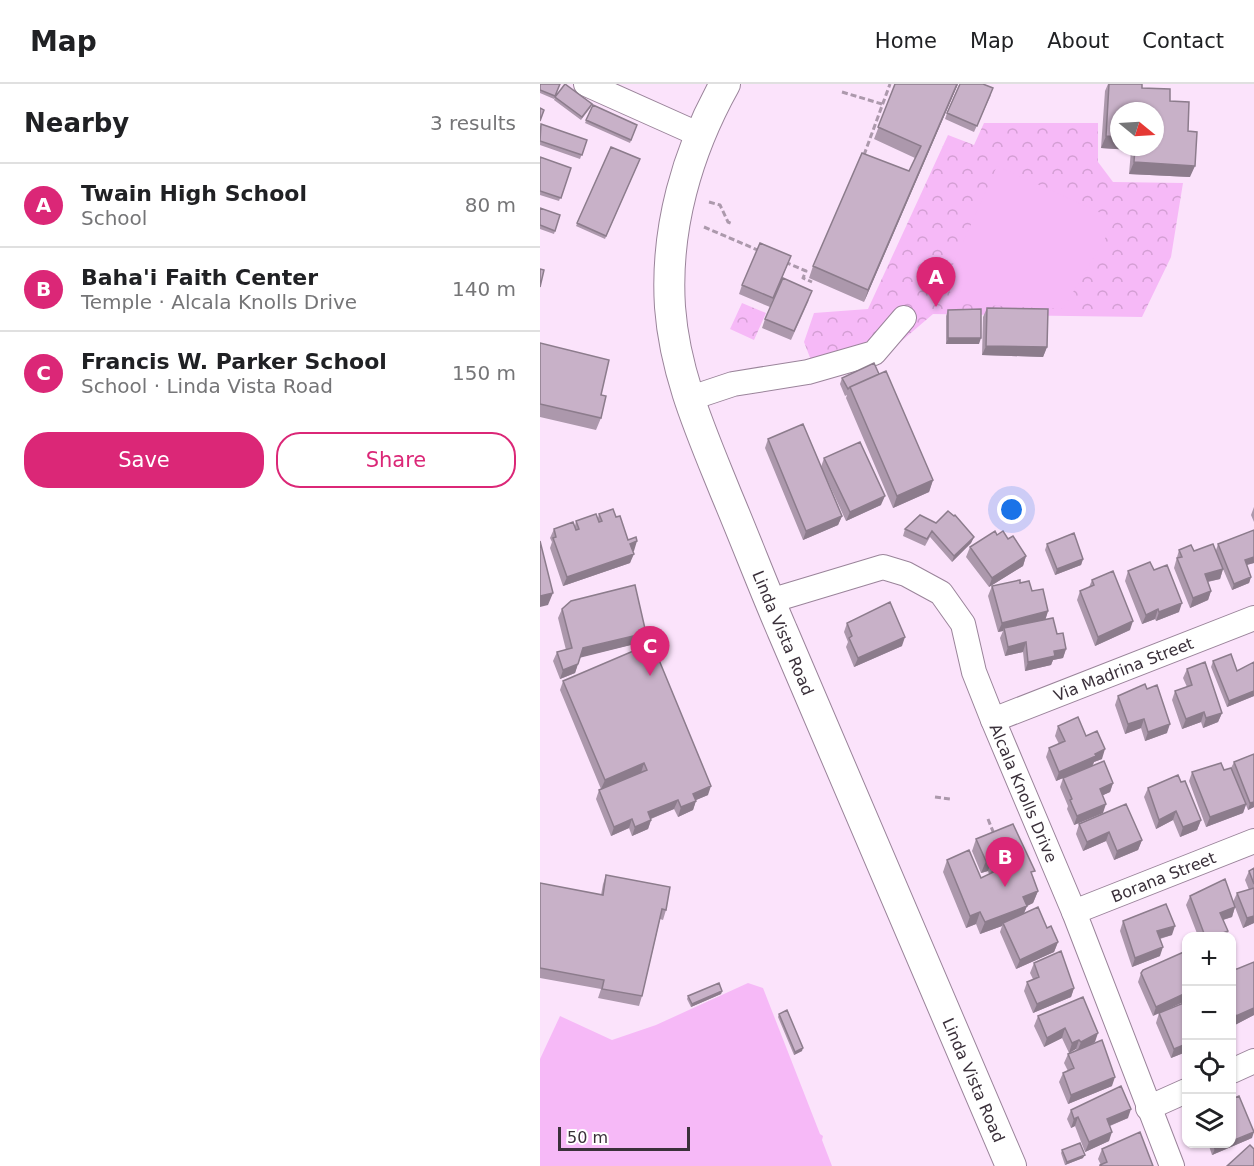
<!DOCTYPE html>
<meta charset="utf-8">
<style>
body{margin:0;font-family:"DejaVu Sans",sans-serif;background:#f6f6f6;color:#202124}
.controls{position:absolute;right:18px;bottom:18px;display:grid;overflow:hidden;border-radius:12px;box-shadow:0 2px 4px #0004}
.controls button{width:54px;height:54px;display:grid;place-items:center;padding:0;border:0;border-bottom:2px solid #e0e0e0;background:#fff;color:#202124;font:30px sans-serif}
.compass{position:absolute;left:570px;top:18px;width:54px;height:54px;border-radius:50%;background:#fff;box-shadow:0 2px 4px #0004;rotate:108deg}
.scale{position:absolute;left:18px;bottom:15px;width:132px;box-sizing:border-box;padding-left:6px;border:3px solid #3a303a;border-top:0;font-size:16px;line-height:21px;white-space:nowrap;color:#3a303a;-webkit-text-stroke:4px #fff;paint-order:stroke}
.you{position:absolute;left:472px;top:426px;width:21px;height:21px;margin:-15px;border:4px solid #fff;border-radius:50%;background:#1a73e8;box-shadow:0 0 0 9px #1a73e833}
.badge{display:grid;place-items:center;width:39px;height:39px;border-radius:50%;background:#db2777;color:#fff;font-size:20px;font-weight:700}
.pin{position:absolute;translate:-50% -50px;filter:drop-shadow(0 2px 3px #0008)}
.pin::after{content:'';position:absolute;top:32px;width:21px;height:18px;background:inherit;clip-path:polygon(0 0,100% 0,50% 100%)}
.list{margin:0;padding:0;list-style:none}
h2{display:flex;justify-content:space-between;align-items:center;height:78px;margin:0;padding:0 24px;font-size:26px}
h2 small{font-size:20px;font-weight:400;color:#757577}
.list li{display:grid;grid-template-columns:39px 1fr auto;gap:18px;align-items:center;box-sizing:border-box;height:84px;padding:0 24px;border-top:2px solid #e0e0e0}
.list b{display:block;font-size:22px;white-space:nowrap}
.list p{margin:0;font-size:20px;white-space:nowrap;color:#757577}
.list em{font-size:20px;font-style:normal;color:#757577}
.actions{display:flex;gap:12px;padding:18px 24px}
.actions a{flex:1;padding:14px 0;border:2px solid #db2777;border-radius:24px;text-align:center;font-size:21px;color:#db2777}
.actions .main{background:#db2777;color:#fff}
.icon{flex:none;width:33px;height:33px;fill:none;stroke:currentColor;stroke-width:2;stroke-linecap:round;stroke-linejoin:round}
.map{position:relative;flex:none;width:714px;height:1082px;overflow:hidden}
header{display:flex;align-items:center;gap:36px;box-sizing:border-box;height:84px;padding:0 30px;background:#fff;border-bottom:2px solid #e0e0e0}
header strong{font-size:28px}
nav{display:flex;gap:33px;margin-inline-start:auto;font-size:21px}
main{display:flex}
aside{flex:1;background:#fff}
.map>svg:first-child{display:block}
.forest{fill:url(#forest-crowns)}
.pitch{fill:#f6b9f7}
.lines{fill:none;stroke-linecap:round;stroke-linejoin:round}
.minor-casing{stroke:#9a849a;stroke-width:26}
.major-casing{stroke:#9a849a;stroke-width:32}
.path{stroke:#ac99ac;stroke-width:3;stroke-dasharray:6 3;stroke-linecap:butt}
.minor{stroke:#fff;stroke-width:24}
.major{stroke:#fff;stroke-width:30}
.wall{fill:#ac98ac;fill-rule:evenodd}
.shaded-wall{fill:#8c7c8c}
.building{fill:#c8b1c8;stroke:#8c7c8c;stroke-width:1.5}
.labels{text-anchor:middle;stroke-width:5;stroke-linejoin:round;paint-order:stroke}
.street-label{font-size:16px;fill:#3a303a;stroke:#fff}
</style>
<header>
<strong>Map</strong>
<nav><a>Home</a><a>Map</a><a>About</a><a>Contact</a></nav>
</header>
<main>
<aside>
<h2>Nearby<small>3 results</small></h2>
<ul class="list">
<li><span class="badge">A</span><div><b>Twain High School</b><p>School</p></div><em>80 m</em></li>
<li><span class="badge">B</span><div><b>Baha'i Faith Center</b><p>Temple · Alcala Knolls Drive</p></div><em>140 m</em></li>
<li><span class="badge">C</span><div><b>Francis W. Parker School</b><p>School · Linda Vista Road</p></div><em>150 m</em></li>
</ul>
<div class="actions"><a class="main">Save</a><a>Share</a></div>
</aside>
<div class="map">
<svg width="714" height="1082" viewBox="0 0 714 1082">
<defs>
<pattern id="forest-crowns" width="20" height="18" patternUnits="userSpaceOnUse" patternTransform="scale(1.5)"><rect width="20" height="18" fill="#f6b9f7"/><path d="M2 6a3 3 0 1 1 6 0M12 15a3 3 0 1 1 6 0" fill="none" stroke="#d49fd4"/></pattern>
</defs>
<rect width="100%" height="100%" fill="#fbe3fb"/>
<!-- forest -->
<path class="forest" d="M444,39H558V78L573,98L643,99L631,173L602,233L393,230L344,272L274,284L264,258L274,229L328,225L408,51L434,61Z
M202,219L226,229L214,256L190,245Z"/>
<!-- pitch -->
<path class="pitch" d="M457,82L576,136L523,225L421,220L404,201Z
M208,899L223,904L280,1050L283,1052L282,1056L292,1082H0V975L20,932L72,956L116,941Z"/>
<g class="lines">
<defs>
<g id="minor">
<path d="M46,0L160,51"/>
<path d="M148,315L193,300L268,288L334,269L364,234"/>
<path id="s1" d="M230,517L343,483L366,490L401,509L423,540L434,588L453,636L534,828L632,1082"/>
<path id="s2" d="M453,636L714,534"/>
<path id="s3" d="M534,828L714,757"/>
<path d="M692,987L714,977"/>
<path d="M608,1024L646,1007"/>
</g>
<g id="major">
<path id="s4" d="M185,0C147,68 125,145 130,223C135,291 162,350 187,412C206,457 223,502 242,546C318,725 394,904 471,1082"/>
</g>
</defs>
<!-- minor casing -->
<use href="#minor" class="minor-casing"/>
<!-- major casing -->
<use href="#major" class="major-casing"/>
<!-- path -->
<path class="path" d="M302,8L342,20
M324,71L350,0
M169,118L180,121L188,138L193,140
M164,143L220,167
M245,178L266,187L263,194L272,198
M395,713L410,715
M448,735L454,750"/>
<!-- minor -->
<use href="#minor" class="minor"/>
<!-- major -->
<use href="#major" class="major"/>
</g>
<!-- wall -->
<path class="wall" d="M0,0H20L14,15L0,9Z
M355,0H418L324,218L269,194L273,182L369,87L375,74L334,55Z
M568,0H602V4L630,17L648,47L650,93L589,90L591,66L561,64L565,7ZM579,27L615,63H579Z
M451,11L434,48L405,35L407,29Z
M15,13L51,23L41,36L14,16Z
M53,21L97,41L90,59L45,39Z
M0,42L47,56L40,75L0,61Z
M71,63L100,75L65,155L36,142Z
M0,73L31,84L19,117L0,111Z
M0,124L20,131L14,150L0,145Z
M251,172L230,223L199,210L202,201Z
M269,216L251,256L222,244L225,235Z
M447,224L507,263L503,273L442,271L443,233Z
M408,226L439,260H406V232Z
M0,259L61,311V334L56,346L0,333Z
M302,294L393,396L389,408L353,424L306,314L307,311L305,312L300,300Z
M228,355L281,383L284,374L341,421L306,437L283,387L302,432L298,441L263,456L225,364Z
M714,423V438L711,431Z
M59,430L76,433L94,467H93L90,479L23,502L10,464L12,458L10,454L14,445L35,442L36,437L58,434Z
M414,432L434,453L431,459L412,478L390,453L385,462L363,452L365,445L396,439Z
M714,446V479L707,481L711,493L709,499L692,506L683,485L680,495L668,498L671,507L668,516L650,524L634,484L639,466L654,467L676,466L678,460Z
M457,451L468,455L486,472L483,482L449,503L426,473L430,463Z
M507,460L543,475L541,481L515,491L505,466Z
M614,486L639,528L616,537L615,535L602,540L585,497L588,487Z
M552,496L590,546L555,562L537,516L540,507L549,503Z
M480,499L492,507L508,527L505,536L517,550L526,565L523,574L513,576L511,581L485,587L483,568L465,572L460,554L463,547L458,548L448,512L452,502Z
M22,525L106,549L103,558L40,573L35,589L20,595L13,577L17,568L26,566L18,534Z
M307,539L362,562L314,583L306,563L308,558L304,548Z
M673,577L697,587L714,578V612L687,623L671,583Z
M647,585L682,629L678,638L663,644L661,638L642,645L632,616L635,607L647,603L643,594Z
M23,597L168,711L156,716L153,726L138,733L134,725L111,735V736L108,745L92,752L89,744L71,752L56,715L59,706L61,705L20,606Z
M607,605L627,649L605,657L601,644L585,650L575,621L578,612Z
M518,642L546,652L562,675L554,678L553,681L573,699L570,708L563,711V729L534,741L527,725L528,722L520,703L523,694L516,697L506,673L509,664L519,660L515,652Z
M714,670V723L708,726L706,721L703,729L666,743L649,697L652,688L684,686L691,684L694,678Z
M641,698L661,736L657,746L640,753L633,736L616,745L604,713L608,704Z
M539,740L602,756L598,766L574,776L566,757L543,767L536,750Z
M436,755L493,793L498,807L493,819L487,822L484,829L507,844L518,858L514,868L476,885L460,848L462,842L440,850L436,840L426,844L403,788L407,776L441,794L449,790L448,787L441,789L432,767Z
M714,784V839L703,844L693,818L697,809L709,806L705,796L709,787Z
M66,791L126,826L123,836L120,835L102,912L99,922L58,914L61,905L0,894V799L61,811L63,800Z
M650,812L695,823L692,833L683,836L686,852H658L646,821Z
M583,837L632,851L620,855V872L592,883L580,847Z
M646,869L613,932L598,898L601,889Z
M714,878V931L693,942L692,938V881L693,885H697Z
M494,879L534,904L531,913L493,929L484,907L487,898L493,895L490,889Z
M182,907L181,910L151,923L147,915L148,912Z
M646,918V968L631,974L616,939L619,929Z
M239,930L262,967L254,971L238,933Z
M498,932L555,958L548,962L572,1002L528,1020L519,998L523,989L528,987L524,979L528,970L537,967L536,965L529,969L522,954L504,963L494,942Z
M531,1026L588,1034L570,1042L569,1057L545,1068L535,1042L531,1044L527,1035Z
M712,1054L672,1071L668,1059H692Z
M562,1065L613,1082H559L561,1081L558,1075Z
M522,1066L543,1074L525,1081L521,1069Z"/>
<!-- shaded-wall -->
<path class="shaded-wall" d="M417,0H418L324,218L328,206Z
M566,52L579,53V63H592L591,66L561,64Z
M594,78L655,82L650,93L589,90Z
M408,254H441L439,260H406Z
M446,262L507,263L503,273L442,271Z
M393,396L389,408L353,424L357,412Z
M345,412L341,421L306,437L310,428Z
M302,432L298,441L263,456L266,447Z
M434,453L431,459L412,478L414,472Z
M97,457L94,467L87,469L90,460Z
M94,470L90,479L23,502L27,493Z
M486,472L483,482L449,503L452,494Z
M714,473V479L702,482L705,476Z
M543,475L541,481L515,491L517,485Z
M683,485L680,495L661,499L665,490Z
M711,493L709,499L692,506L694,500Z
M671,507L668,516L650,524L653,514Z
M13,509L8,521L0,523V512Z
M642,519L639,528L616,537L619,528Z
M618,525L615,535L602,540L606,531Z
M508,527L505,537L464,544L463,547L458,548L462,539Z
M593,537L590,546L555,562L558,553Z
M106,549L103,558L39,574L43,564Z
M365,553L362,562L314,583L318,574Z
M486,558L483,568L465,572L468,563Z
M526,565L523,574L513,576L511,581L485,587L488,578L514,567Z
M38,580L35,589L20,595L23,586Z
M714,607V612L687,623L689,617Z
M664,628L661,638L642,645L646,635Z
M682,629L678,638L663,644L666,634Z
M604,635L601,644L585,650L588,640Z
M630,640L627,649L605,657L608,648Z
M565,665L562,675L554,678L552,682L516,697L519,688Z
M104,679L101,689L61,705L65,696Z
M573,699L570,708L557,714L560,705Z
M171,702L168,711L149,719L153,710Z
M138,716L134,725L105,737L108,728Z
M156,717L153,726L138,733L141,723Z
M714,718V723L708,726L710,719Z
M566,720L563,729L534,741L537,732Z
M706,720L703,729L666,743L670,733Z
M636,727L633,736L616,745L619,736Z
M92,735L89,744L71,752L74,743Z
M111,736L108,745L92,752L95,743Z
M661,736L657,746L640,753L643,743Z
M569,748L566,757L543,767L547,758Z
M602,756L598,766L574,776L577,767Z
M452,775L448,787L441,789L446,777Z
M459,777L455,789L450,792L454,780Z
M498,807L493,819L487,822L482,834L463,839L462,842L440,850L445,838L483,813Z
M695,823L692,833L676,838L680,829Z
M440,828L436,840L426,844L430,832Z
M714,832V839L703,844L707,834Z
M635,842L632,851L614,856L617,847Z
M688,847L686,852H675Z
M518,858L514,868L476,885L480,876Z
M623,863L620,872L592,883L595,874Z
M534,904L531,913L493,929L497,920Z
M182,907L181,910L151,923L152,920Z
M646,909V917L613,932L616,923Z
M714,924V931L693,942L696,932Z
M525,944L522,954L504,963L507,954Z
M558,949L555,958L537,968L541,958Z
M539,956L536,965L529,969L532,959Z
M646,960V968L631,974L634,965Z
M263,964L262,967L254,971L255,968Z
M575,993L572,1002L528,1020L531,1011Z
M591,1025L588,1034L564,1044L567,1035Z
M538,1033L535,1042L531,1044L534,1035Z
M572,1048L569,1057L545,1068L549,1058Z
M714,1048L712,1054L672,1071L675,1065L687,1059H692V1057Z
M545,1071L543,1074L525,1081L527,1078Z"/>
<!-- building -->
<path class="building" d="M0,0H20L15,12L0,6Z
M25,0L52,20L42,33L15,13Z
M355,0H417L328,206L273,182L322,69L369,87L381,62L338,43Z
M420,0H443L453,4L437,42L407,29Z
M569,0H602V4L630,5V17L649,18L648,47L657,48L655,82L594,78L595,63H615V27H579V53L566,52Z
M53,21L97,41L91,56L46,36Z
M0,24L4,26L0,37Z
M1,40L47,56L42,71L0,57Z
M71,63L100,75L66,152L37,139Z
M0,73L31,84L21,114L0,107Z
M0,124L20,131L15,147L0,141Z
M220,159L251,172L233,214L202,201Z
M0,185L4,186L0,203Z
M243,194L272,207L254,247L225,235Z
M447,224L508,225L507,263L446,262Z
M441,225V254H408V226Z
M0,259L69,276L61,311L66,312L61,334L0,320Z
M334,279L339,290L310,303L308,305L302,294Z
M346,287L393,396L357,412L310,303Z
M263,340L302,432L266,447L228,355Z
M320,358L345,412L310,428L284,374Z
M73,425L76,433L80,432L88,456L96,453L97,457L90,460L94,470L27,493L13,454L16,453L14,445L33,438L36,446L39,445L36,437L56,430L59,438L62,437L59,430Z
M408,427L414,432L415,431L434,453L414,472L392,447L387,455L365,445L380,431L396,439Z
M714,446V473L705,476L711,493L694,500L678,460Z
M455,447L457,451L463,447L468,455L473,452L486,472L452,494L430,463Z
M534,449L543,475L517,485L507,460Z
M0,457L13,509L0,512Z
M673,460L683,485L665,490L671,507L653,514L637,474L642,473L639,466L651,461L654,467Z
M610,478L614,486L627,481L642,519L619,528L618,525L606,531L588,487Z
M573,487L593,537L558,553L540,507L554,501L552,496Z
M480,496V499L489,497L492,507L503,505L508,527L462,539L452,502Z
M95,501L106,549L43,564L38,580L23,586L17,568L32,564L22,525L31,517Z
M350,518L365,553L318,574L309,554L312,552L307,539Z
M513,534L517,550L523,549L526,565L514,567L515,572L488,578L486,558L468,563L464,544Z
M112,559L171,702L153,710L156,717L141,723L138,716L108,728L111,736L95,743L92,735L74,743L59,706L107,686L104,679L65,696L23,597Z
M691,570L697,587L714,578V607L689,617L673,577Z
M665,578L682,629L666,634L664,628L646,635L635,607L652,601L647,585Z
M605,600L607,605L617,601L630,640L608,648L604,635L588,640L578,612Z
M538,633L546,652L557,647L565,665L555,670L556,672L519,688L509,664L525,657L518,642Z
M714,670V718L710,719L694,678Z
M564,677L573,699L560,705L566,720L537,732L530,716L532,715L523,694Z
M681,679L684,686L691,684L706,720L670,733L652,688Z
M638,691L641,698L645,697L661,736L643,743L636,727L619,736L608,704Z
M586,720L602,756L577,767L569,748L547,758L539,740Z
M473,740L495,787L491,788L498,807L483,813L487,822L445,838L440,828L430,832L407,776L429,766L441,794L462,784L459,777L454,780L452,775L446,777L436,755Z
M714,784V800L709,787Z
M66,791L130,803L126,826L122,825L102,912L62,905L64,896L0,884V799L63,811Z
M685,795L695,823L680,829L688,847L675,852H665L650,812Z
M714,804V832L707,834L697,809Z
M626,820L635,842L617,847L623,863L595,874L583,837Z
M498,823L507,844L511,842L518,858L480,876L463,839Z
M521,867L534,904L497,920L487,898L499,893L494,879Z
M646,867V909L616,923L601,889L603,886Z
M714,878V924L696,932L692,920V881L693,885H697Z
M179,899L182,907L152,920L148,912Z
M543,913L558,949L541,958L539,956L532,959L525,944L507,954L498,932Z
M646,918V960L634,965L619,929Z
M247,926L263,964L255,968L239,930Z
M562,956L575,993L531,1011L523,989L534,984L528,970Z
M581,1002L591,1025L567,1035L572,1048L549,1058L538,1033L534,1035L531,1026Z
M699,1012L714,1048L692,1057V1015Z
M600,1048L613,1082H560V1081L567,1078L562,1065Z
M540,1059L545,1071L527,1078L522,1066Z
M673,1059H687L675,1065Z
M710,1061L714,1065V1082H687Z"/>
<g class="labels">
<!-- street labels -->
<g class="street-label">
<text dy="6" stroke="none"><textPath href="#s4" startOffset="579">Linda Vista Road</textPath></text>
<text dy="6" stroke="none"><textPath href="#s2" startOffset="140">Via Madrina Street</textPath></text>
<text dy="6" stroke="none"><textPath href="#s1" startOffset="400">Alcala Knolls Drive</textPath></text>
<text dy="6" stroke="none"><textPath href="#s3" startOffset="96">Borana Street</textPath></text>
<text dy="6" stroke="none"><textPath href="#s4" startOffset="1065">Linda Vista Road</textPath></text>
</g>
</g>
</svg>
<div class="controls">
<button>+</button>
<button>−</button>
<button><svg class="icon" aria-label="locate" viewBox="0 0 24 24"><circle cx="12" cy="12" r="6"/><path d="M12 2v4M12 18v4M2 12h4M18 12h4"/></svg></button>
<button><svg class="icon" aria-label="layers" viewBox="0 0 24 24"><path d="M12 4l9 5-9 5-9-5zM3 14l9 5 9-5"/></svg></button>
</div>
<svg class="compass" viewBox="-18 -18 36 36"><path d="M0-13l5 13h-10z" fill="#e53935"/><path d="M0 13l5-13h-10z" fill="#757577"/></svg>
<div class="scale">50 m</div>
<div class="you"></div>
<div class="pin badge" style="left:396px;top:223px">A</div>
<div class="pin badge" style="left:465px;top:803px">B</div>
<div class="pin badge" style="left:110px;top:592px">C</div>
</div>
</main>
